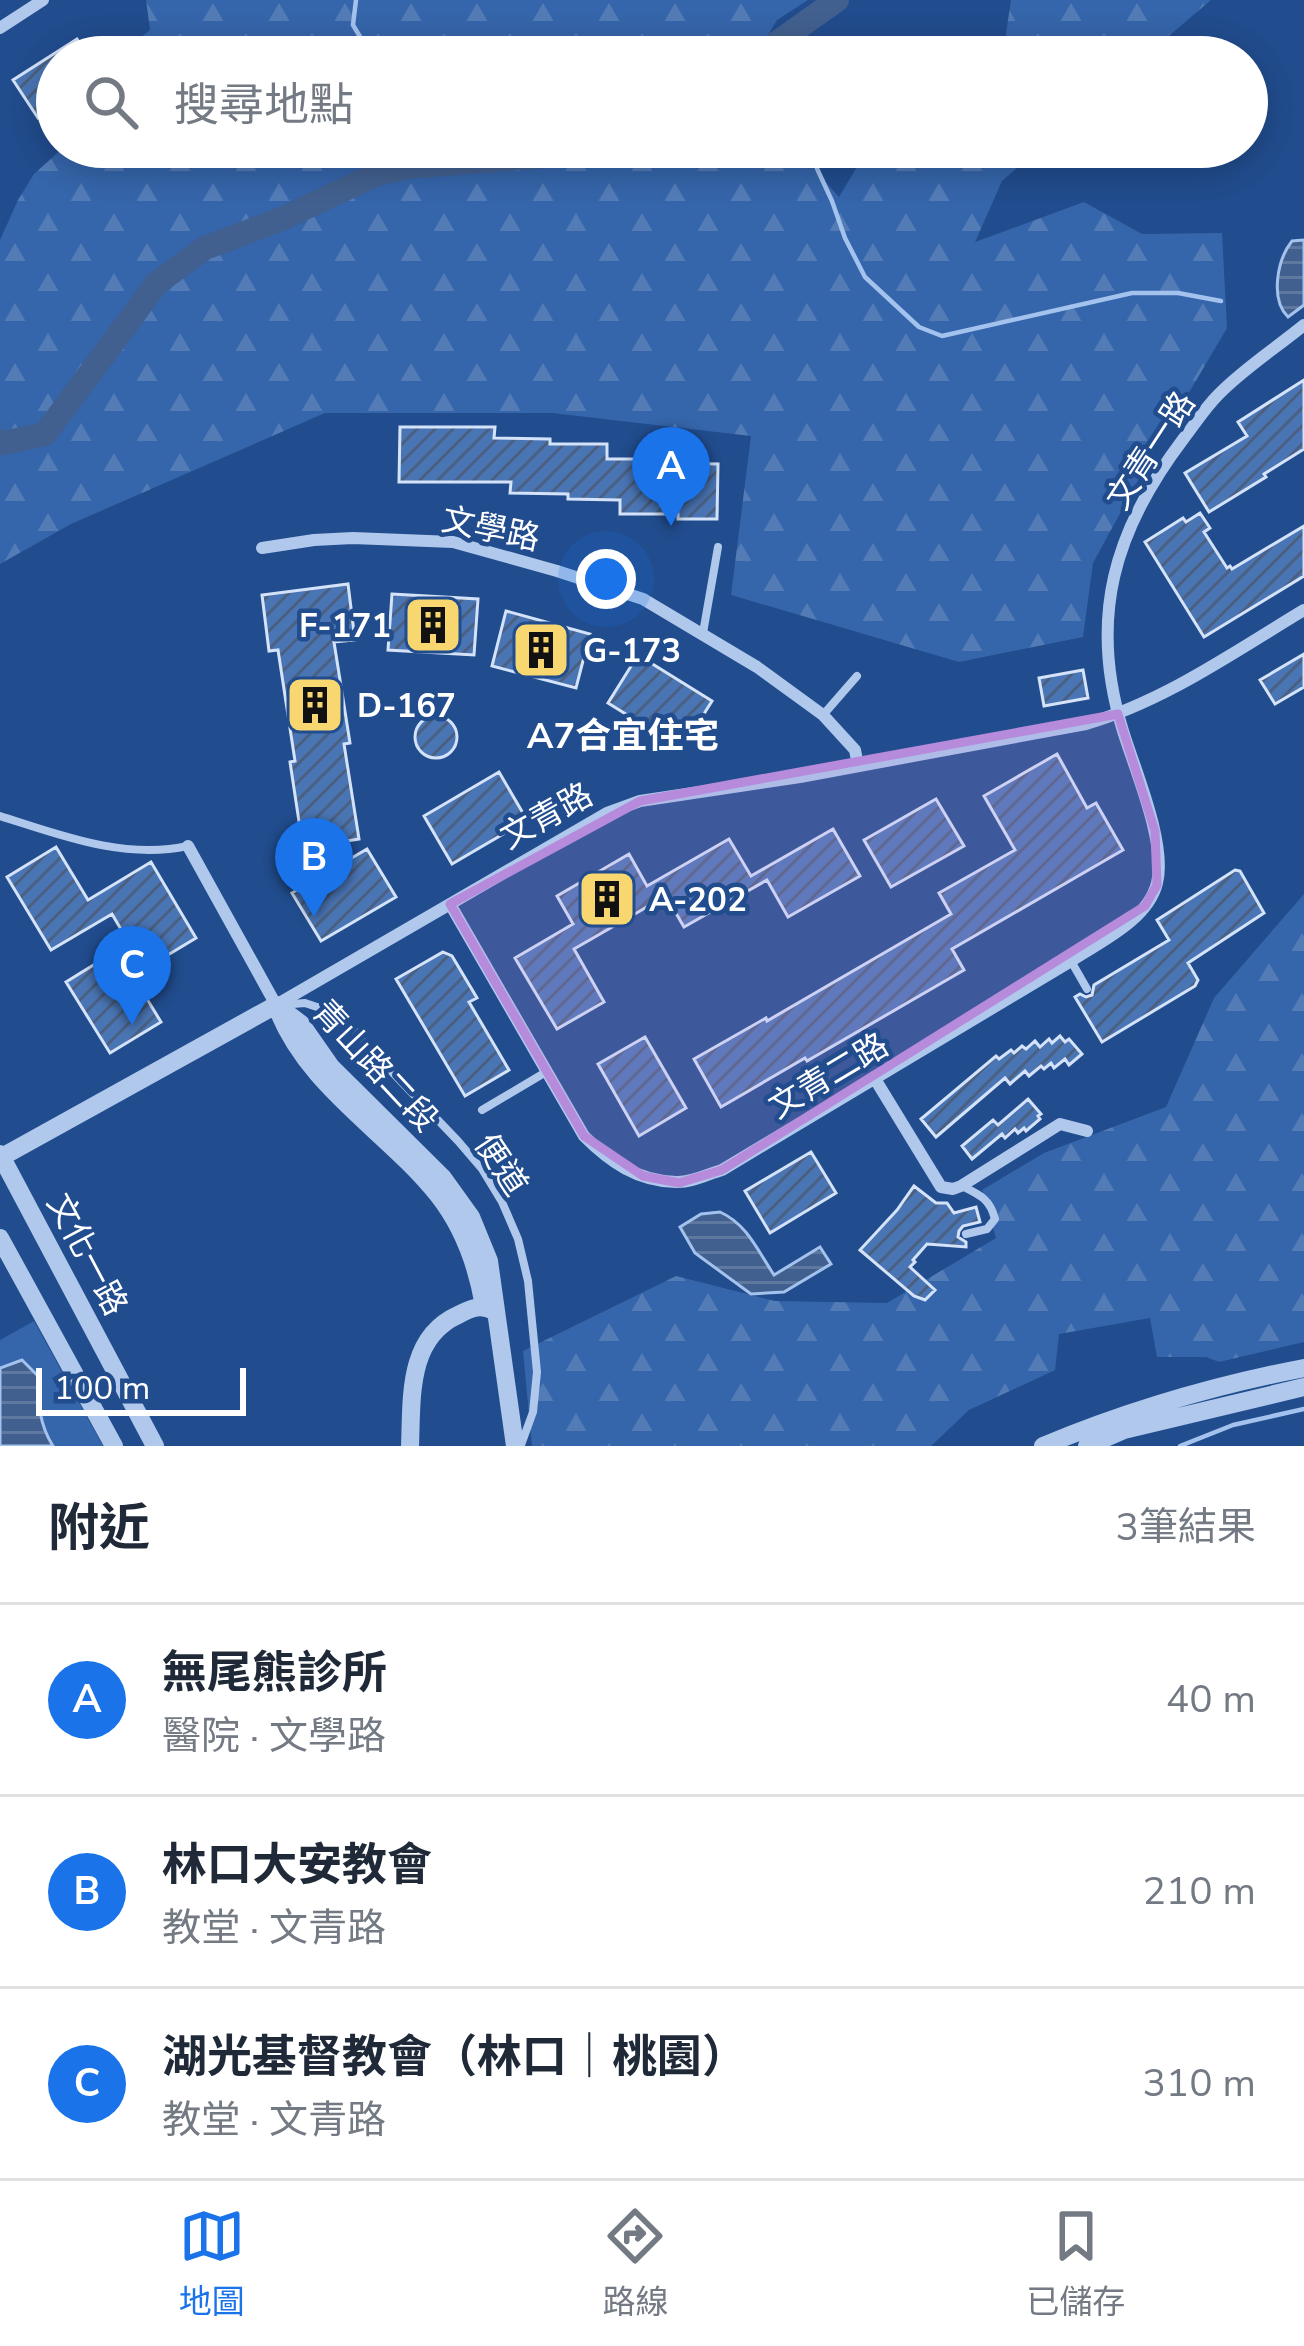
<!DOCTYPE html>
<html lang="zh-TW">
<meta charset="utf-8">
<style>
body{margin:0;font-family:"Nunito Sans","Noto Sans TC",sans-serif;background:#f6f6f7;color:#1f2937}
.scale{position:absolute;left:36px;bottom:30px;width:210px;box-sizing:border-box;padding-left:12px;border:6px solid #fff;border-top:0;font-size:33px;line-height:42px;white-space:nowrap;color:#fff;-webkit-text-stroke:9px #214c8d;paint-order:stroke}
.you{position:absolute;left:606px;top:579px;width:42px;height:42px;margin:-30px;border:9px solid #fff;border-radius:50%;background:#1a73e8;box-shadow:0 0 0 18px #1a73e833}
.badge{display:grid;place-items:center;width:78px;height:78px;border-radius:50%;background:#1a73e8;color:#fff;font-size:39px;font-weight:700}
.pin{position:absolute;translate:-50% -99px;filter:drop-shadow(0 3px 6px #0008)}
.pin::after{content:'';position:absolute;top:63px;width:42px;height:36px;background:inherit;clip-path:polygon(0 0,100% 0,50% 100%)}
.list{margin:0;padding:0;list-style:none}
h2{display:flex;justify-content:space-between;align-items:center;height:156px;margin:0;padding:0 48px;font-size:51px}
h2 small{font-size:39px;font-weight:400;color:#747a83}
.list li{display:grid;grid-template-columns:78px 1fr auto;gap:36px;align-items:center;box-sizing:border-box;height:192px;padding:0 48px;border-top:3px solid #e0e1e3}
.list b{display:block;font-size:45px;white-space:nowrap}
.list p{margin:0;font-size:39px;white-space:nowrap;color:#747a83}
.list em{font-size:39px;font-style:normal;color:#747a83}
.icon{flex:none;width:66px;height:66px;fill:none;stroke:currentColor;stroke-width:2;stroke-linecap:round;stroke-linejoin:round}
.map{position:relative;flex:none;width:1304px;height:1446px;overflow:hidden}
.search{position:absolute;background:#fff;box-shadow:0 6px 30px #0003;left:36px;right:36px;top:36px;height:132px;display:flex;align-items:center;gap:30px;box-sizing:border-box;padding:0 42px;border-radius:66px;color:#747a83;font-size:45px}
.sheet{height:732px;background:#fff}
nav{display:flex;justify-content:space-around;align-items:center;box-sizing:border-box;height:168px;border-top:3px solid #e0e1e3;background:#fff;font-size:33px;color:#747a83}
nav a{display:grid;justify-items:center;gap:6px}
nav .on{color:#1a73e8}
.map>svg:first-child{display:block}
.forest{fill:url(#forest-firs)}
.green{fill:#3565aa}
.water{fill:url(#water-rules);stroke:#a3c2ed;stroke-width:3}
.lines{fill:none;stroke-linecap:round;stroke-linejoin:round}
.stream{stroke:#a3c2ed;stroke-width:4.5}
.river{stroke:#42608f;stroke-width:24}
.building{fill:url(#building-hatch);stroke:#d4e3f9;stroke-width:3}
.service{stroke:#afc8ec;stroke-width:8}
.minor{stroke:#afc8ec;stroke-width:12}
.tertiary{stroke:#afc8ec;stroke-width:18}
.marked{fill:#b68bdc;fill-opacity:0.2;stroke:#b68bdc;stroke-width:9;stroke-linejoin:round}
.labels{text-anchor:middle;stroke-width:9;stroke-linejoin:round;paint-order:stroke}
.street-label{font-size:33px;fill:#fff;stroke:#214c8d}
.poi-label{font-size:33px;font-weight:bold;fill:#fff;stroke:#214c8d;text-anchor:start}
.neighbourhood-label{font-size:36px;font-weight:bold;fill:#fff;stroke:#214c8d}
</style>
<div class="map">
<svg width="1304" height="1446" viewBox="0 0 1304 1446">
<defs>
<pattern id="forest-firs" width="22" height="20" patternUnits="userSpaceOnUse" patternTransform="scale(3)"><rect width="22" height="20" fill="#3565aa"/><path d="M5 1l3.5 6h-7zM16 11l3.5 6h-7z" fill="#537cb7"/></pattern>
<pattern id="water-rules" width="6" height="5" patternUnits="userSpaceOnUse" patternTransform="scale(3)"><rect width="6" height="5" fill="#42608f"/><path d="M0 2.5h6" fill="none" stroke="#5e78a0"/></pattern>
<pattern id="building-hatch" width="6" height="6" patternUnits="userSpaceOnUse" patternTransform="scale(3)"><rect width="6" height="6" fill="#4a75b4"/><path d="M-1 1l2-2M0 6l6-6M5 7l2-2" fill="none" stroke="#4b6080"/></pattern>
</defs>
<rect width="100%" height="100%" fill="#214c8d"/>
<!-- forest -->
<path class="forest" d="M146,0H808L777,20L755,57H116L150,30Z
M1011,0H1211L1144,57H987L1004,47Z
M64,147H794L839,197L869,147H1041L1002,181L975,242L1084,202L1142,234L1222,233L1227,328L1148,462L1093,563L1083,637L959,662L731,595L751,436L552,413H325L71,524L0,564V240L18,200L34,174Z
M1304,894V1342L1219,1362L1206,1357H1157L1150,1318L1059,1334L1055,1370L969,1410L931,1446H532L523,1351L676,1276L775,1301L887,1303L996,1238L982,1190L1044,1153L1166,1107L1214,998Z"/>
<!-- green -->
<path class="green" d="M34,1321L103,1446H0V1340Z"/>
<!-- water -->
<path class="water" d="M1304,240V305L1288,317C1270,299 1277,260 1292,241Z
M720,1212C747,1224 758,1251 774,1275L820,1247L831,1264L784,1292L751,1294L695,1253L680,1227L701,1214Z
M22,1360L39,1377C38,1403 39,1424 53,1446H0V1368Z"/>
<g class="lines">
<!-- stream -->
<path class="stream" d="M356,0L353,25L362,40L406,49L413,57
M504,147L515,160
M807,147L832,201L845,238L865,277L919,327L942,336L1132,293H1178L1221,301
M1180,1446L1233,1425L1304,1409"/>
<!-- river -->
<path class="river" d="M757,57L837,0
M0,441L4,443L45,434L157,283L205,248L284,218L377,174L407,167L561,155L581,147"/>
</g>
<!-- building -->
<path class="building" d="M77,39L89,57H57V105L38,118L13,80Z
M1304,380V449L1264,474L1266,477L1209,512L1185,473L1247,436L1238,422Z
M400,427H495L494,438L550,439V444H607V459H660V463L718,464L717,519H678V514H620V500L568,499V494L510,493L511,482H399Z
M1200,513L1210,528L1204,532L1227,568L1230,566L1232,569L1304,526V576L1204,637L1145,542L1183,518L1186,522Z
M348,584L355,640L334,642L350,743L344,744L359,839L303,848L290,762L295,761L278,650L269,651L262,595Z
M392,594L478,599L474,655L388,650Z
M506,611L590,634L576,688L492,666Z
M1304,654V687L1275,704L1260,680Z
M638,655L712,701L682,749L608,703Z
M1083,670L1088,698L1044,706L1039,678Z
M415 737a21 21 0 1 1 42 0a21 21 0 1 1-42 0Z
M1057,754L1087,808L1096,803L1123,850L952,949L964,970L807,1061L805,1058L721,1107L694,1059L766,1018L767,1021L951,914L939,893L1015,850L984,796Z
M499,772L527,820L452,864L424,816Z
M936,799L964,846L891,887L864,840Z
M833,829L860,876L788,917L767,880L684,927L666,896L574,949L604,1002L557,1029L515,958L573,924L557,896L629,854L647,886L729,839L751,876Z
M56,847L88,900L151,862L196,938L133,976L161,1022L110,1053L66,982L129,943L112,914L51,950L7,877Z
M367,849L396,897L321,941L292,893Z
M1235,870L1240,871L1264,913L1188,963L1198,980L1195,986L1102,1042L1075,997L1080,994L1086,997L1092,995L1094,985L1169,940L1157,920Z
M443,952L452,956L477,998L469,1002L509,1070L465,1096L396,979Z
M1060,1036L1065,1042L1069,1039L1082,1054L1069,1065L1065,1059L1054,1068L1051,1063L1044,1069L1041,1066L1029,1076L1025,1071L1010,1084L1005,1078L936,1137L921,1119L996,1056L999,1059L1011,1050L1014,1053L1022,1046L1026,1049L1035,1041L1040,1047L1049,1039L1052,1043Z
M645,1037L686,1108L639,1136L598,1064Z
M1028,1099L1041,1114L1038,1116L1040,1119L1026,1131L1024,1128L1018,1133L1015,1129L1005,1138L1002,1134L972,1159L962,1146L993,1120L998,1125Z
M811,1152L836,1193L770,1233L745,1191Z
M914,1186L936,1203H947L954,1213L976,1207L980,1222L963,1226L959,1231L958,1237L966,1242V1247L927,1244L913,1260L915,1262L910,1267L935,1290L925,1300L914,1296L860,1250L897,1210Z"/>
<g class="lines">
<!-- service -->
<path class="service" d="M703,633L718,547
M823,715L857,676
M0,816C60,835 124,860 188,846
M1071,961L1087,989
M280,1005L305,1003L341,1015L366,1045L458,1141L482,1169L502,1202L518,1239L528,1281L537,1372L533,1412L521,1445
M482,1110L546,1072
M962,1186C980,1195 990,1199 995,1219L987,1229L966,1234"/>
<!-- minor -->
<path class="minor" d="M0,28L43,0
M262,548L314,540L353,538L453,542L557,571L643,599L757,667L823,715L855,750L858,765
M188,846L276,1005L607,813L640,801L800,777L1086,724C1165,701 1234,652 1304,610
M450,904L584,1136C610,1162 637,1181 676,1182C691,1183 708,1174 722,1170L1071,961C1100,942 1148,920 1157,883C1167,844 1135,770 1123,731C1088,618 1114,530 1184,438C1195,424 1205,408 1218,395C1243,369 1276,348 1304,325
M875,1079L941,1187L953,1189L961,1186L1060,1124L1087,1131"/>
<!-- tertiary -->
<path class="tertiary" d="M276,1005L301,1024L331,1067L443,1178L471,1217L489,1261L515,1446
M276,1005C306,1087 386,1130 438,1195C464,1228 477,1265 484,1306
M0,1154L155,1446
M0,1158L276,1005
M0,1238L114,1446
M410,1446C412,1398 407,1338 458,1315C471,1308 481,1304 494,1311
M1043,1446C1127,1411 1215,1385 1304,1368
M1087,1446L1124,1430L1304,1387"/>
</g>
<!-- marked area -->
<path class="marked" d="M1118,714L1155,831L1157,885L1145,906L722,1170L679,1183L643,1176L584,1136L450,904L640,801Z"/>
<!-- icons -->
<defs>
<symbol id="building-square" viewBox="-11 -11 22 22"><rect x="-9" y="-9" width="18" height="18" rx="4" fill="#f8d670" stroke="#214c8d"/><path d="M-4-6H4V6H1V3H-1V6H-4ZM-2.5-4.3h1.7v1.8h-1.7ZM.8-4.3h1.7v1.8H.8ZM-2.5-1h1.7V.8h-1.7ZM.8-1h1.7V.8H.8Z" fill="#111"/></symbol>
</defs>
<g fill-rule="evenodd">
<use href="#building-square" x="400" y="592" width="66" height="66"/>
<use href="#building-square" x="508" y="617" width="66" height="66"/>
<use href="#building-square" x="282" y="672" width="66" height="66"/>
<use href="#building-square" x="574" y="866" width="66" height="66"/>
</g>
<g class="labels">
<!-- street labels -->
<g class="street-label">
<text transform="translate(1150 450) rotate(-57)" y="12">文青一路</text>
<text transform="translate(491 528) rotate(12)" y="12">文學路</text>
<text transform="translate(546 815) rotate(-29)" y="12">文青路</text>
<text transform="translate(376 1065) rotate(47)" y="12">青山路二段</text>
<text transform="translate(828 1075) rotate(-31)" y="12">文青二路</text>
<text transform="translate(502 1164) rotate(56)" y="12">便道</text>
<text transform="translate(88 1254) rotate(62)" y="12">文化一路</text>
</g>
<!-- poi labels -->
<g class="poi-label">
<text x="391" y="637" text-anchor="end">F-171</text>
<text x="583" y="662">G-173</text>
<text x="357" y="717">D-167</text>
<text x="649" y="911">A-202</text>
</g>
<!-- neighbourhood labels -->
<g class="neighbourhood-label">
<text x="623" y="748">A7合宜住宅</text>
</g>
</g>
</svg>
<div class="scale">100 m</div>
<div class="you"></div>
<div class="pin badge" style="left:671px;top:526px">A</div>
<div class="pin badge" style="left:314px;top:917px">B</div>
<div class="pin badge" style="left:132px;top:1025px">C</div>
<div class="search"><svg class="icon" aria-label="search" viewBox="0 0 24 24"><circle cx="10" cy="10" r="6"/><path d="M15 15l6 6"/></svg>搜尋地點</div>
</div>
<section class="sheet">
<h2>附近<small>3筆結果</small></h2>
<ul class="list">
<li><span class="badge">A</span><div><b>無尾熊診所</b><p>醫院 · 文學路</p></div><em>40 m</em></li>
<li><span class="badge">B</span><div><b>林口大安教會</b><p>教堂 · 文青路</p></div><em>210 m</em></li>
<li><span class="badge">C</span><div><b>湖光基督教會（林口｜桃園）</b><p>教堂 · 文青路</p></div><em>310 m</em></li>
</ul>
</section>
<nav>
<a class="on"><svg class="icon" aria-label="map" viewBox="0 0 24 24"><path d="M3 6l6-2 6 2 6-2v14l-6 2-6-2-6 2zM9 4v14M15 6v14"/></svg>地圖</a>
<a><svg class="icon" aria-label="directions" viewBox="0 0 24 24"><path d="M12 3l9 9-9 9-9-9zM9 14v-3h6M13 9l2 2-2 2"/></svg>路線</a>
<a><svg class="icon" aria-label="saved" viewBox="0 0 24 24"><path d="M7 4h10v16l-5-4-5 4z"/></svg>已儲存</a>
</nav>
